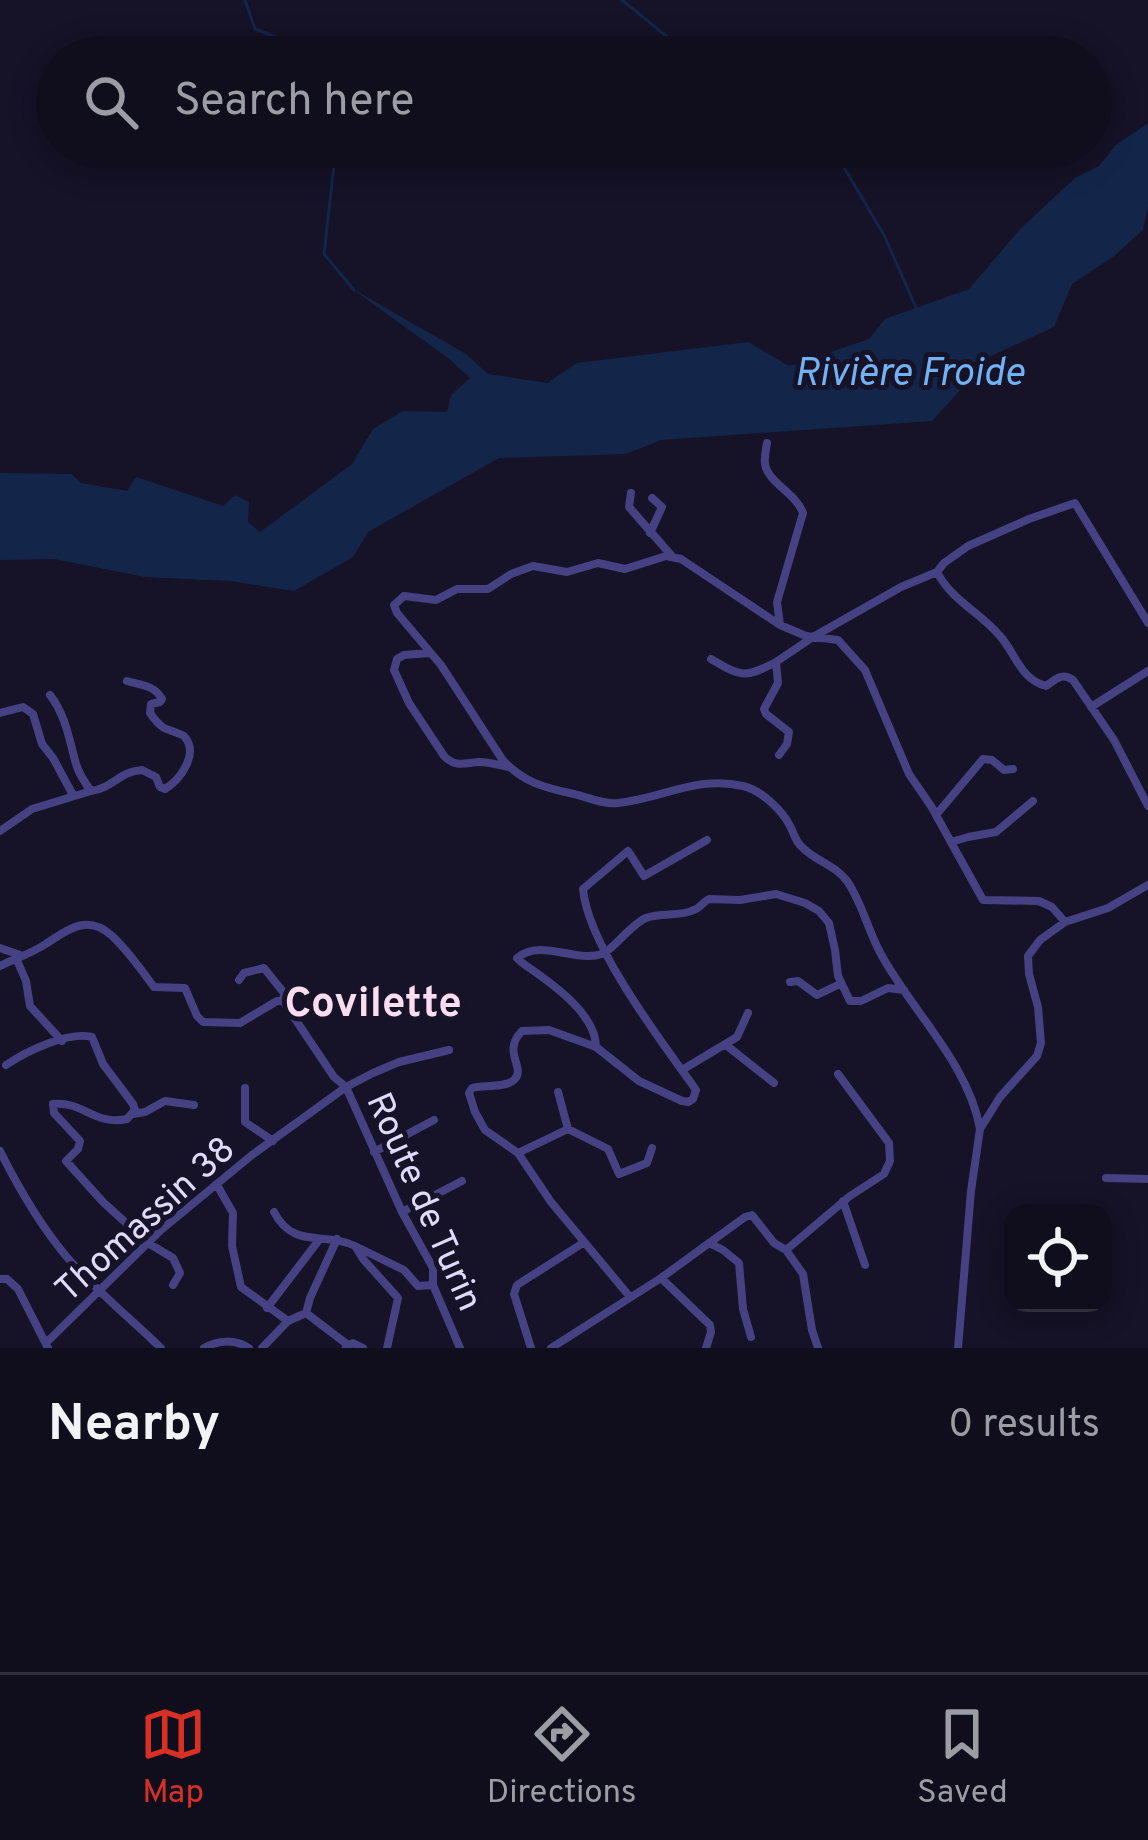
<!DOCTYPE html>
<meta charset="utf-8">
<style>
body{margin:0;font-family:Overpass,sans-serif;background:#191726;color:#f1f3f6}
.controls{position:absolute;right:36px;bottom:36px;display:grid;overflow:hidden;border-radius:24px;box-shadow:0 6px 30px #0003}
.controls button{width:108px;height:108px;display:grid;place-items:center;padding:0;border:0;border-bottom:3px solid #302e3b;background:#100e1d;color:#f1f3f6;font:60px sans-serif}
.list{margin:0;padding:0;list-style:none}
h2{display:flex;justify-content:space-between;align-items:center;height:156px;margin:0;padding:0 48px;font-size:51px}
h2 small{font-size:39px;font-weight:400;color:#9c9ca4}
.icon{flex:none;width:66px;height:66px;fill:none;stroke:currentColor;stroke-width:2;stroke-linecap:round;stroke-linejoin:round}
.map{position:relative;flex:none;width:1148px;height:1348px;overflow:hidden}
.search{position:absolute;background:#100e1d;box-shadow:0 6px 30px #0003;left:36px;right:36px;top:36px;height:132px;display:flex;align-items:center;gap:30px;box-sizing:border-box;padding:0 42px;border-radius:66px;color:#9c9ca4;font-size:45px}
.sheet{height:324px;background:#100e1d}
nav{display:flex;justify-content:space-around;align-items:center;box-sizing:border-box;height:168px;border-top:3px solid #302e3b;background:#100e1d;font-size:33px;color:#9c9ca4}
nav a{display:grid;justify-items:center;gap:6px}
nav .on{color:#d93025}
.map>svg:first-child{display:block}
.water{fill:#13264a}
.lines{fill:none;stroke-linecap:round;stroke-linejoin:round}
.stream{stroke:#13264a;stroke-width:3}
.minor{stroke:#464182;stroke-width:8}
.labels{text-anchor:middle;stroke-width:10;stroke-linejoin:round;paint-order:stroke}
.street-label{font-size:36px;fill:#e0dbfc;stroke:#161227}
.water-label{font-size:39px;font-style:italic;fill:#71b2f4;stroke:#161227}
.quarter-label{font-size:42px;font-weight:bold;fill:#fcddf0;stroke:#161227}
</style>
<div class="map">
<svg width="1148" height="1348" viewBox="0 0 1148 1348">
<rect width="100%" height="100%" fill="#161227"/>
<!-- water -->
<path class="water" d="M1148,123V206L1143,230L1114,256L1072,284L1054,327L991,356L932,421L661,440L626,454L499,458L368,532L353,557L294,591L231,581L145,577L54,559L0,560V473L72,474L81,483L127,491L136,477L223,506L235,495L249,502L248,522L260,532L352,464L373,429L403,411L447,412L451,395L470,378L448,358L351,288L466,354L488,374L547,383L577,363L748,342L789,366L869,339L885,319L969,289L1021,228L1075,178L1099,166L1116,145Z"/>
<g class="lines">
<!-- stream -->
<path class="stream" d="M245,0L255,29L315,52L317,57
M622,0L681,48L700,57
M336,147L324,254L354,290
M832,147L884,235L917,310"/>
<!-- minor -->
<path class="minor" d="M767,443C766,450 764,457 765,464C768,483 796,493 803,513L777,602L780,625L806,636L838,640L865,670L909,774L931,806L983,900L1039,901L1052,907L1065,922
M631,493L629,507L671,555
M650,533L662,507L652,498
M937,572C952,601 980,612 1000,636C1016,654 1020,679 1046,686C1056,679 1062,672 1073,680L1114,740L1148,806
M780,625L681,559L666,556L625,569L598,563L567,572L533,566L511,574L488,589H457L436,600L404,596L394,605L397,613L441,665L502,759C522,782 545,788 574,794C588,797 603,805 618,803C661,799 697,775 743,786C761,790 782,810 790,826C795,835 795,842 804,849C818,862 835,865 847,881C863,904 868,932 882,956C913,1012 969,1065 980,1129
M430,653L404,655L397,659L394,670L409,703L444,756C456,768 464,763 479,762C489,762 498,765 508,767
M711,659C740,676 744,679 774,663
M1091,707L1148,671
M0,713L23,707L33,714L42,744L53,758L73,795
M779,755L787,744L789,732L766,714L764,709L778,683L776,662L813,637L901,587L937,572L944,563L968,546L1029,519L1075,503L1148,623
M91,791C113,788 120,771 142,770L156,777L160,787L165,789C180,780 200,753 184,736C183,735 166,729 164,728C158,724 154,719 150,713L151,704L160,702L162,699C154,685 141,685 127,681
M936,815L983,759L992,760L1004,770L1013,769
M0,831L32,809L91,791C85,783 79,774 76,764C69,739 66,716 50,695
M951,842L968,837L996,832L1033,801
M0,948L20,955
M16,958L26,981L30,1006L62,1041
M0,966C14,959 30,954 44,945C66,931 86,913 111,935C128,950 141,970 154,987L185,988L197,1016L203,1022L240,1023L277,1001H283L334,1077L346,1087L402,1212L433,1268V1285L460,1348
M239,980L244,973L264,968L284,993L283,1001
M790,982L798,981L817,995L840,984
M726,1045L774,1083
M596,1047L639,1081L682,1101L688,1102L693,1099L696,1090C662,1042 588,946 583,889L628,851L644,876L707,840
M6,1065C27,1051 68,1031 92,1037L103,1064L133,1104L135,1110L127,1119C94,1126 84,1101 53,1104L54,1113L80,1141L78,1149L66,1161L103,1202L148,1243L173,1258L180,1273L173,1285
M682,1070L737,1037L748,1013
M245,1088V1122L273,1141
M558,1092L568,1129L608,1149L619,1174L647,1163L652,1148
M133,1114L145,1112L165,1101L194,1105
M0,1151C18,1187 40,1225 66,1256C95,1290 129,1317 161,1348
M374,1152L434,1120
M518,1153L568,1129
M1106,1178L1148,1179
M217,1185L233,1213L232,1246L241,1287L288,1321
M843,1201L865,1265
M274,1212C294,1250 324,1231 355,1246L363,1259L398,1298L387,1348
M402,1212L462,1181
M709,1243L723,1250L739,1263L743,1309L751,1337
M357,1247L404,1270L418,1286L433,1285
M786,1250L850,1196L884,1174L890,1161L889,1143L838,1074
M661,1278L710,1325L711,1332L706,1348
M0,1279H7L18,1289L48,1348
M630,1297L551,1202L518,1153L485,1130L475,1112L469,1093L472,1088C482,1085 506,1088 514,1080C527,1068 501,1052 522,1031L549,1030L596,1047C596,1012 547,980 521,962L517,958C541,938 575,963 602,954C613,950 630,925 646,918C661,912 680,917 694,910C700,908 703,902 709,899L740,900L776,894L805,903L819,911L829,923L835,950L838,976L850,1001H861L888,988L904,990
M267,1308L319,1240
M306,1313L310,1298L337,1239
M47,1342L161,1230L252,1155L346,1087L373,1073L399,1062L449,1050
M346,1347L353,1343L363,1348
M204,1348C218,1340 235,1339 249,1348
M262,1348L288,1321L306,1313L348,1345
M531,1348L514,1294L517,1285L583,1243
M551,1348L661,1278L745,1217L752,1215L774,1243L786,1250L803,1274L812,1330L818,1348
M958,1348L971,1191L980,1129L1000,1097L1037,1056L1041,1043L1038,1007L1029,974L1028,956L1040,940L1065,922L1108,908L1148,885"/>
</g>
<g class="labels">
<!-- street labels -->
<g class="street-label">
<text transform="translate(426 1201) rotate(66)" y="13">Route de Turin</text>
<text transform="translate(144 1218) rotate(-42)" y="13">Thomassin 38</text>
</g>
<!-- water labels -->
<g class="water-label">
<text x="909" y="385">Rivière Froide</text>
</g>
<!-- quarter labels -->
<g class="quarter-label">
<text x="373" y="1016">Covilette</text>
</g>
</g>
</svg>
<div class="controls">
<button><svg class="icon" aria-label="locate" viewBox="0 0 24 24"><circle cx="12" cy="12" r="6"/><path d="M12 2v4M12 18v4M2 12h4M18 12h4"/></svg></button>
</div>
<div class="search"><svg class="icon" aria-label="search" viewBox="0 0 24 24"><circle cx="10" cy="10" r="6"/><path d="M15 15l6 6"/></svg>Search here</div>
</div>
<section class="sheet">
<h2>Nearby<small>0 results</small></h2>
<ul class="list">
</ul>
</section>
<nav>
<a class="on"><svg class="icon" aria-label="map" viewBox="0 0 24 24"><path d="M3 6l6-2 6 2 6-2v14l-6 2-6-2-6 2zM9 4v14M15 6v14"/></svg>Map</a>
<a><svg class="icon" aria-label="directions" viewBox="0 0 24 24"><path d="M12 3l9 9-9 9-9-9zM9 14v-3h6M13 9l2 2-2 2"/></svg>Directions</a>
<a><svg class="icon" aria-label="saved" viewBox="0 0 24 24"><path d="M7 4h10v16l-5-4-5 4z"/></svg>Saved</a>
</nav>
